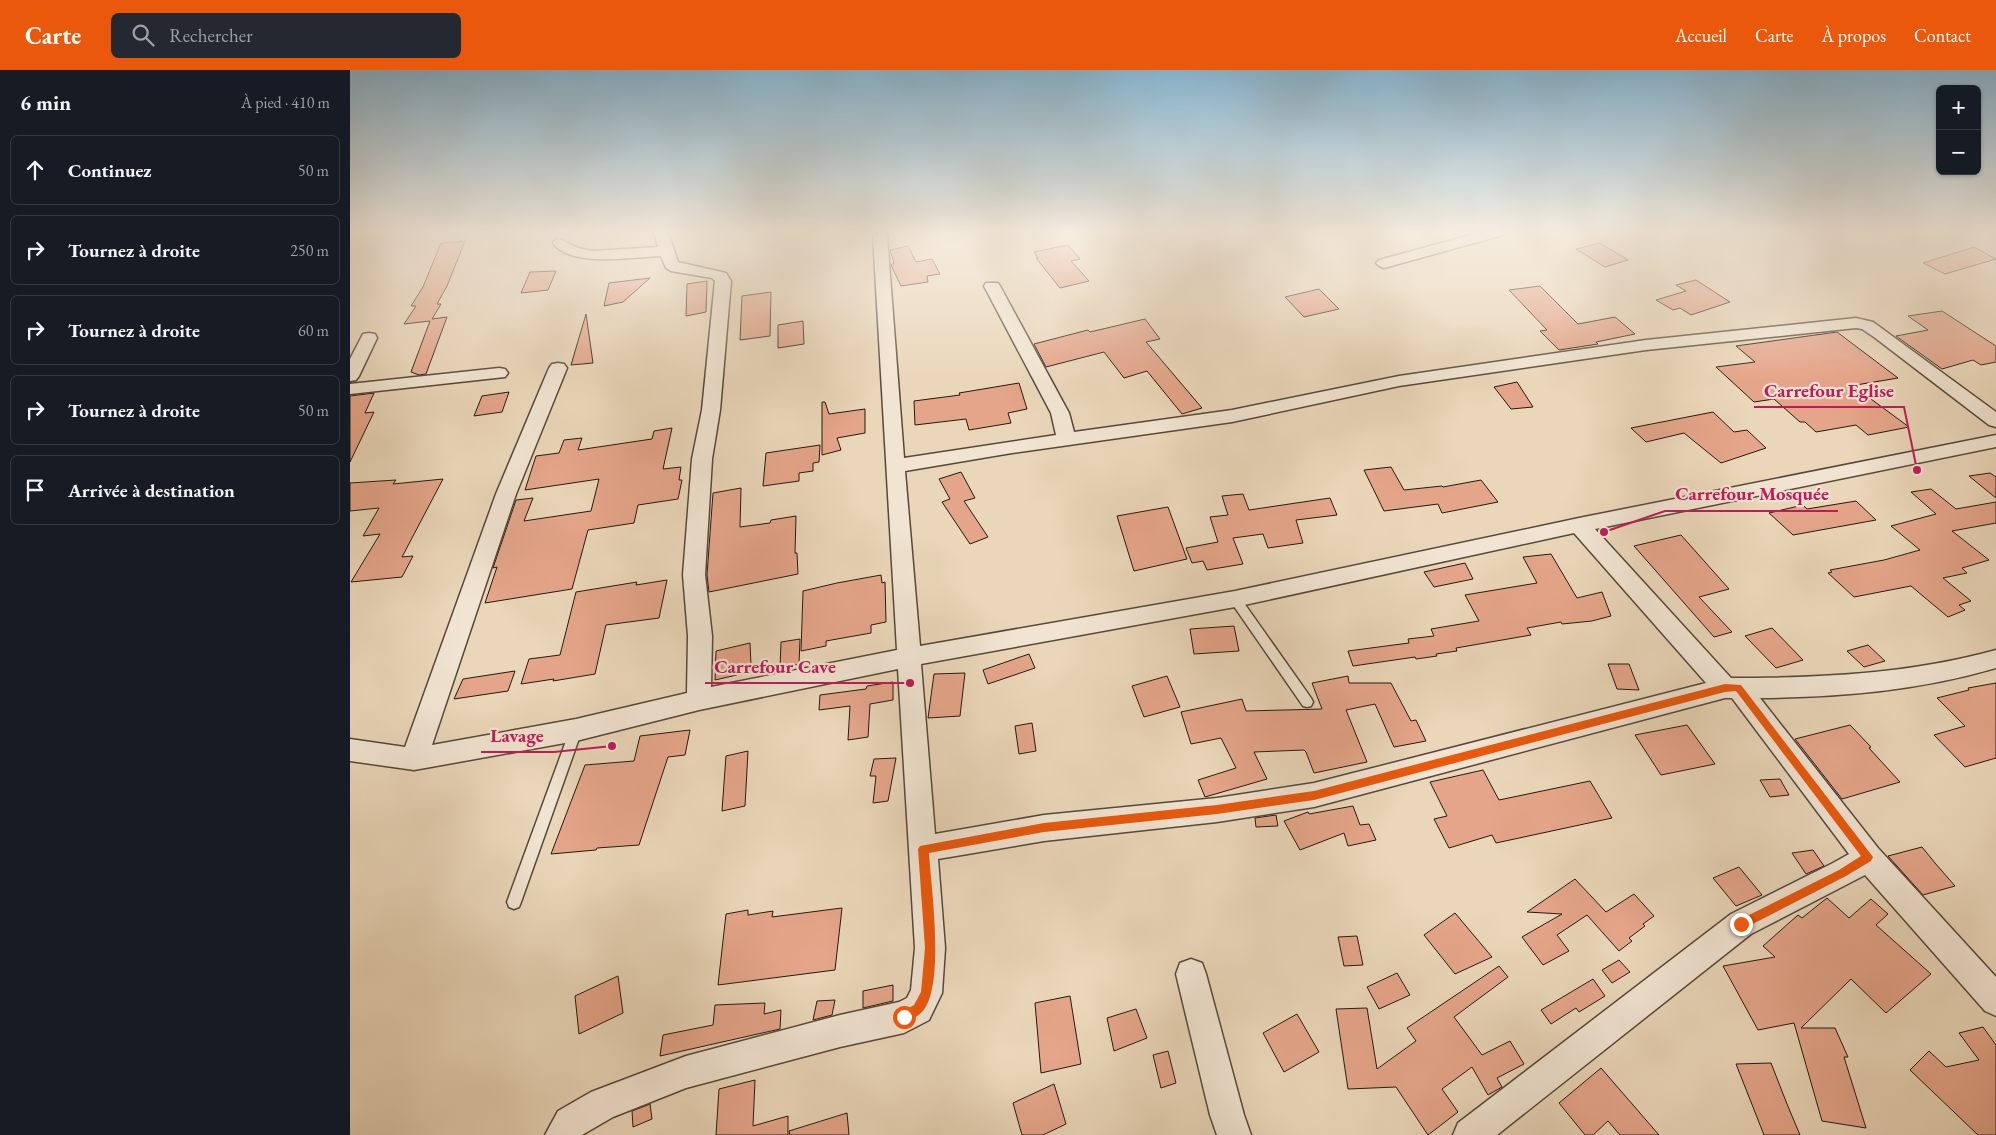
<!DOCTYPE html>
<html lang="fr">
<meta charset="utf-8">
<style>
body{margin:0;font-family:"EB Garamond",serif;background:#242831;color:#f1f3f6}
.controls{position:absolute;right:15px;top:15px;display:grid;overflow:hidden;border-radius:8px;box-shadow:0 1px 4px #0004}
.controls button{width:45px;height:45px;display:grid;place-items:center;padding:0;border:0;border-bottom:1px solid #363941;background:#171b24;color:#f1f3f6;font:25px sans-serif}
.stop{position:absolute;width:15px;height:15px;margin:-11px;border:4px solid #ea580c;border-radius:50%;background:#fff}
.stop.end{background:#ea580c;border-color:#fff;box-shadow:0 1px 5px #0008}
.list{margin:0;padding:0;list-style:none}
h2{display:flex;justify-content:space-between;align-items:center;height:65px;margin:0;padding:0 20px;font-size:21px}
h2 small{font-size:16px;font-weight:400;color:#9ea1a6}
.list li{display:grid;grid-template-columns:32px 1fr auto;gap:15px;align-items:center;box-sizing:border-box;height:70px;margin:0 10px 10px;padding:0 10px;border:1px solid #363941;border-radius:8px}
.list b{display:block;font-size:19px;white-space:nowrap}
.list em{font-size:16px;font-style:normal;color:#9ea1a6}
.icon{flex:none;width:28px;height:28px;fill:none;stroke:currentColor;stroke-width:2;stroke-linecap:round;stroke-linejoin:round}
.map{position:relative;flex:none;width:1646px;height:1065px;overflow:hidden}
header{display:flex;align-items:center;gap:30px;box-sizing:border-box;height:70px;padding:0 25px;background:#ea580c;color:#fff}
header strong{font-size:24px}
nav{display:flex;gap:28px;margin-inline-start:auto;font-size:18px}
.search{width:350px;height:45px;background:#242831;display:flex;align-items:center;gap:12px;box-sizing:border-box;padding:0 18px;border-radius:8px;color:#9ea1a6;font-size:19px}
main{display:flex}
aside{flex:1;background:#171b24}
.map>svg:first-child{display:block}
.building{fill:#e5a58a;stroke:#26190f}
.lines{fill:none;stroke-linecap:round;stroke-linejoin:round}
.service-casing{stroke:#57483a;stroke-width:3}
.minor-casing{stroke:#57483a;stroke-width:3}
.service{fill:#f1e4d2;fill-rule:evenodd}
.minor{fill:#f1e4d2;fill-rule:evenodd}
.route{fill:#ea580c}
.leader{fill:none;stroke:#c2185b;stroke-width:2}
.callout-dot{fill:#c2185b;stroke:#f1e4d2;stroke-width:2}
.callout-label{font-size:19px;text-anchor:middle;font-weight:bold;fill:#c2185b;stroke:#f1e4d2;stroke-width:4.5;stroke-linejoin:round;paint-order:stroke}
</style>
<header>
<strong>Carte</strong>
<div class="search"><svg class="icon" aria-label="search" viewBox="0 0 24 24"><circle cx="10" cy="10" r="6"/><path d="M15 15l6 6"/></svg>Rechercher</div>
<nav><a>Accueil</a><a>Carte</a><a>À propos</a><a>Contact</a></nav>
</header>
<main>
<aside>
<h2>6 min<small>À pied · 410 m</small></h2>
<ul class="list">
<li><svg class="icon" aria-label="ahead" viewBox="0 0 24 24"><path d="M12 20V5M6 11l6-6 6 6"/></svg><div><b>Continuez</b></div><em>50 m</em></li>
<li><svg class="icon" aria-label="right" viewBox="0 0 24 24"><path d="M7 20v-9h11M14 6l5 5-5 5"/></svg><div><b>Tournez à droite</b></div><em>250 m</em></li>
<li><svg class="icon" aria-label="right" viewBox="0 0 24 24"><path d="M7 20v-9h11M14 6l5 5-5 5"/></svg><div><b>Tournez à droite</b></div><em>60 m</em></li>
<li><svg class="icon" aria-label="right" viewBox="0 0 24 24"><path d="M7 20v-9h11M14 6l5 5-5 5"/></svg><div><b>Tournez à droite</b></div><em>50 m</em></li>
<li><svg class="icon" aria-label="arrive" viewBox="0 0 24 24"><path d="M6 21V4h12l-3 4 3 4H6"/></svg><div><b>Arrivée à destination</b></div></li>
</ul>
</aside>
<div class="map">
<svg width="1646" height="1065" viewBox="0 0 1646 1065">
<rect width="100%" height="100%" fill="#ead6b9"/>
<filter id="stains"><feTurbulence type="fractalNoise" baseFrequency=".004" numOctaves="4"/><feColorMatrix values="0 0 0 0 .2 0 0 0 0 .09 0 0 0 0 .02 0 0 0 .5 -.17"/></filter>
<radialGradient id="worn" r=".72"><stop offset=".6" stop-color="#630" stop-opacity="0"/><stop offset="1" stop-color="#630" stop-opacity=".3"/></radialGradient>
<!-- building -->
<path class="building" d="M115,171L97,216L87,234H91L82,249L97,247L76,304L69,305L61,302L80,251L54,254L66,236H61L73,217L91,173Z
M1250,173L1278,190L1255,197L1226,179Z
M718,175L730,189L721,191L739,211L710,218L686,188H688L684,182Z
M558,176L566,192L582,189L590,204L577,206L578,212L551,216L541,195L544,193L540,180Z
M1624,177L1646,189L1595,204L1573,193Z
M206,201L198,220L171,223L180,202Z
M300,208L273,232L254,236L259,213Z
M1346,210L1380,232L1341,245L1330,238L1323,240L1306,230L1336,221L1326,215Z
M357,211L356,242L336,246L337,214Z
M1190,216L1228,254L1265,247L1285,264L1246,272L1248,274L1209,280L1190,261L1197,260L1159,220Z
M969,219L989,239L954,247L935,227Z
M421,222L420,266L390,270L392,226Z
M1592,241L1646,276V292L1631,295L1623,290L1592,299L1546,266L1578,260L1558,246Z
M236,244L243,293L221,295Z
M795,249L810,269L796,272L852,338L832,344L797,301L774,308L754,282L696,297L684,274L738,260L740,262Z
M453,251L454,274L428,278V255Z
M1487,262L1548,308L1506,315L1524,328L1521,329L1559,357L1518,365L1506,355L1466,362L1455,352H1450L1424,329L1404,332L1366,297L1405,292L1386,276Z
M1167,312L1183,337L1161,339L1144,317Z
M669,313L677,339L658,343L661,353L619,360L616,349L565,355L564,331L610,325L609,323Z
M159,322L152,342L124,346L132,326Z
M24,323L15,343L24,342L0,392V326Z
M472,332H475L479,344L515,339V363L487,368L491,380L472,385Z
M1363,342L1384,362L1397,360L1416,378L1371,393L1334,363L1296,372L1281,358Z
M322,358L313,399L331,397L329,410H332L328,429L288,435L284,453L238,460L222,519L135,533L147,497L143,498L166,430L183,428L174,451L241,441L249,409L175,420L186,386L209,383L214,370L232,368L228,380L302,369L304,361Z
M470,375L469,392L463,393V401L449,403V411L413,416L416,383Z
M1041,397L1054,420L1092,416L1093,417L1131,410L1148,432L1092,443L1088,434L1034,441L1014,400Z
M611,402L625,428L614,431L638,467L620,474L592,432L600,429L589,409Z
M1640,403L1646,407V428L1619,406Z
M93,409L52,487L63,486L52,507L1,512L30,464L13,466L29,438L0,441V413L46,410L43,414Z
M391,418L390,457L420,453L421,450L446,446L445,483H447L448,504L359,522L357,505L363,423Z
M1581,419L1606,439L1646,432V453L1602,461L1639,490L1612,498L1617,503L1593,508L1621,531L1609,535L1615,540L1598,547L1561,516L1504,527L1478,503L1482,502L1480,500L1534,490L1570,480L1541,456L1586,444L1561,422Z
M893,424L899,440L980,428L987,445L946,450L953,473L918,478L913,464L883,468L893,494L857,500L853,491L842,493L836,478L868,472L860,447L878,445L872,426Z
M1506,431L1526,450L1443,465L1419,443L1453,435L1457,439Z
M818,437L837,489L784,501L767,446Z
M1331,465L1379,519L1349,527L1382,562L1364,567L1284,476Z
M1201,484L1227,528L1252,522L1261,546L1242,551L1212,554L1211,552L1177,558L1181,565L1106,578L1107,581L1086,584L1087,586L1066,589L1065,587L1003,596L998,581L1059,573L1058,569L1084,566L1081,559L1129,551L1115,525L1187,513L1173,487Z
M1115,493L1123,509L1084,517L1074,502Z
M531,505L532,513L535,512L536,552L521,555V563L476,571V576L451,581L453,521L487,513Z
M317,510L309,548L256,555L245,604L203,611L204,609L171,614L179,589L210,585L226,522L287,512L286,515Z
M884,556L889,581L844,584L840,559Z
M1422,558L1453,590L1426,598L1395,566Z
M450,569L449,594L430,598L431,572Z
M400,573L401,595L387,598V605L365,610L366,581Z
M1518,575L1535,591L1514,597L1497,581Z
M679,584L685,598L638,614L633,600Z
M1258,594H1279L1289,620L1267,619Z
M165,601L158,621L104,629L113,609Z
M615,603L610,646L578,648L584,604Z
M817,606L830,637L794,647L782,616Z
M998,606L999,613H1041L1061,651L1066,650L1076,671L1044,677L1025,634L996,640L1017,692L964,703L956,682L954,680L904,682L917,709L855,727L848,710L886,698L871,668L841,674L831,642L892,629L896,641L972,639L962,613Z
M543,612V630L520,634L518,667L498,670L500,636L469,640L470,625L516,619L517,616Z
M1646,613V688L1615,697L1584,665L1615,656L1587,628L1619,620L1618,618Z
M682,653L686,681L669,684L665,656Z
M1337,655L1365,694L1311,705L1285,665Z
M1500,655L1521,677L1519,678L1550,712L1492,729L1445,669Z
M340,660L335,685L318,687L289,775L247,778L246,780L201,784L235,695L284,691L290,666Z
M398,681L395,736L372,741L376,686Z
M546,688L538,731L523,733L526,706H520L524,689Z
M1133,700L1149,730L1240,711L1262,748L1146,773L1142,765L1099,778L1084,749L1097,746L1080,712Z
M1430,709L1439,725L1420,727L1410,710Z
M1003,736L1010,755L1019,754L1026,770L998,776L994,763L950,780L934,751L958,742L959,744Z
M926,745L928,756L906,757L905,748Z
M1572,777L1585,793L1605,816L1573,825L1538,786Z
M1463,780L1474,796L1456,804L1442,783Z
M1389,797L1412,825L1386,836L1363,808Z
M1225,809L1256,842L1284,824L1304,846L1293,854L1295,856L1279,868L1282,871L1269,881L1237,845L1207,865L1219,881L1193,895L1172,867L1212,844L1177,842Z
M1477,828L1499,848L1521,829L1538,844L1526,855L1581,904L1536,943L1501,909L1451,958H1485L1498,987H1494L1516,1058L1472,1051L1444,953L1408,960L1373,896L1425,887L1413,876L1448,845L1452,848Z
M492,838L485,900L368,915L376,844L398,840V845L423,841L422,847Z
M1105,843L1142,887L1105,904L1074,865Z
M1007,866L1013,895L994,896L988,867Z
M1269,890L1280,902L1262,913L1252,900Z
M1149,896L1158,907L1104,947L1132,985L1160,971L1174,994L1147,1008L1152,1017L1138,1025L1122,997L1092,1019L1108,1042L1078,1065L1046,1017L998,1019L986,939L1017,938L1027,999L1066,971L1057,958Z
M1047,903L1060,925L1029,939L1017,917Z
M268,906L273,943L229,964L225,926Z
M1243,909L1255,926L1229,942L1226,938L1201,954L1191,940Z
M543,915V931L513,938V921Z
M720,926L731,994L691,1003L685,933Z
M485,930L482,945L463,950L467,931Z
M415,933L414,944L431,940L430,959L310,986L313,965L363,955L365,935Z
M786,939L797,968L764,981L757,948Z
M947,944L969,982L934,1002L913,963Z
M1633,957L1646,975V1065H1628L1560,1000L1579,981L1596,997L1629,990L1609,963Z
M818,981L826,1013L811,1018L803,985Z
M1421,993L1437,1034L1450,1065H1414L1386,994Z
M1251,998L1309,1065H1270L1258,1051L1243,1065H1235L1209,1033Z
M405,1010L403,1056L438,1046V1065H366L369,1019Z
M704,1014L716,1054L693,1065H672L663,1033Z
M300,1034L302,1049L283,1057L282,1041Z
M497,1043L499,1065H440L439,1061Z"/>
<g class="lines">
<defs>
<path id="service" d="M885,525L889,526L961,628L963,632L961,636L957,637L953,636L881,532L879,529L881,526Z
M226,655L230,656L232,660L171,832L169,837L164,839L159,837L157,832L220,660L222,656Z"/>
<path id="minor" d="M304,162H318L328,192L376,203L381,211L370,340L362,389L355,505L362,566L361,617L547,580L523,166L525,163H535L537,166L554,388L706,365L701,343L634,216L636,213H648L650,216L719,343L724,362L882,340L1049,306L1296,270L1506,248L1523,252L1646,342V357L1639,355L1524,267L1512,259L1506,258L1296,280L1049,316L882,352L662,383L555,401L570,576L885,521L1229,448L1646,365V377L1245,459L1381,608C1471,608 1559,604 1646,580V598C1568,621 1490,627 1410,628L1528,778L1646,907V946L1635,941L1515,805L1401,864L1147,1065H1103L1108,1053L1381,844L1483,793L1499,784L1382,628H1375L964,737L867,752L694,771L588,789L595,878L592,923L579,950L554,963L490,977L336,1018L263,1047L232,1065H195L208,1041L241,1022L336,986L490,945L549,932L557,928L561,920L565,878L548,599L349,640L226,671L64,700L0,691V669L55,677L146,424L199,298L202,294L208,293L214,294L217,298L166,424L82,675L226,649L337,623L338,566L333,505L342,389L352,340L365,211L362,208L321,201L316,198L311,186C283,187 221,198 203,173L205,170L210,169L228,178L242,181L308,177ZM1224,463L1356,613L964,713L867,728L694,745L585,764L571,594L885,537Z
M1132,162H1155L1153,165L1034,198L1029,196L1026,193L1029,190Z
M19,263L25,264L27,268L9,306L6,310L0,311V289L13,264Z
M149,298L155,299L158,303L155,307L0,324V314Z
M841,889L852,893L856,904L894,1045L901,1065H867L860,1045L826,904L830,893Z"/>
</defs>
<!-- service casing -->
<use href="#service" class="service-casing"/>
<!-- minor casing -->
<use href="#minor" class="minor-casing"/>
<!-- service -->
<use href="#service" class="service"/>
<!-- minor -->
<use href="#minor" class="minor"/>
</g>
<!-- sky -->
<linearGradient id="sky" x2="0" y2="1"><stop stop-color="#88b6d2"/><stop offset="0.52" stop-color="#f6ede0"/><stop offset="1" stop-color="#f6ede0" stop-opacity="0"/></linearGradient>
<rect width="1646" height="311" fill="url(#sky)"/>
<!-- route -->
<path class="route" d="M1375,614L1391,615L1523,787L1521,791L1496,806L1391,860L1387,858L1386,854L1387,851L1489,800L1511,786L1386,621L1375,622L964,730L867,744L694,762L579,783C581,816 596,920 571,943C567,947 560,950 554,953L550,951L549,947L550,943L564,935L571,922L575,878L568,779L570,776L694,753L867,735L964,721Z"/>
<!-- callouts -->
<path class="leader" d="M1567 400L1554 337H1404M1254 462L1315 441H1488M560 613L496 613H355M262 676L204 682H131"/>
<g class="callout-dot">
<circle cx="1567" cy="400" r="5"/>
<circle cx="1254" cy="462" r="5"/>
<circle cx="560" cy="613" r="5"/>
<circle cx="262" cy="676" r="5"/>
</g>
<g class="callout-label">
<text x="1479" y="327">Carrefour Eglise</text>
<text x="1402" y="430">Carrefour Mosquée</text>
<text x="425" y="603">Carrefour Cave</text>
<text x="167" y="672">Lavage</text>
</g>
<rect width="100%" height="100%" filter="url(#stains)"/>
<rect width="100%" height="100%" fill="url(#worn)"/>
</svg>
<div class="controls">
<button>+</button>
<button>−</button>
</div>
<div class="stop" style="left:554px;top:947px"></div>
<div class="stop end" style="left:1391px;top:854px"></div>
</div>
</main>
